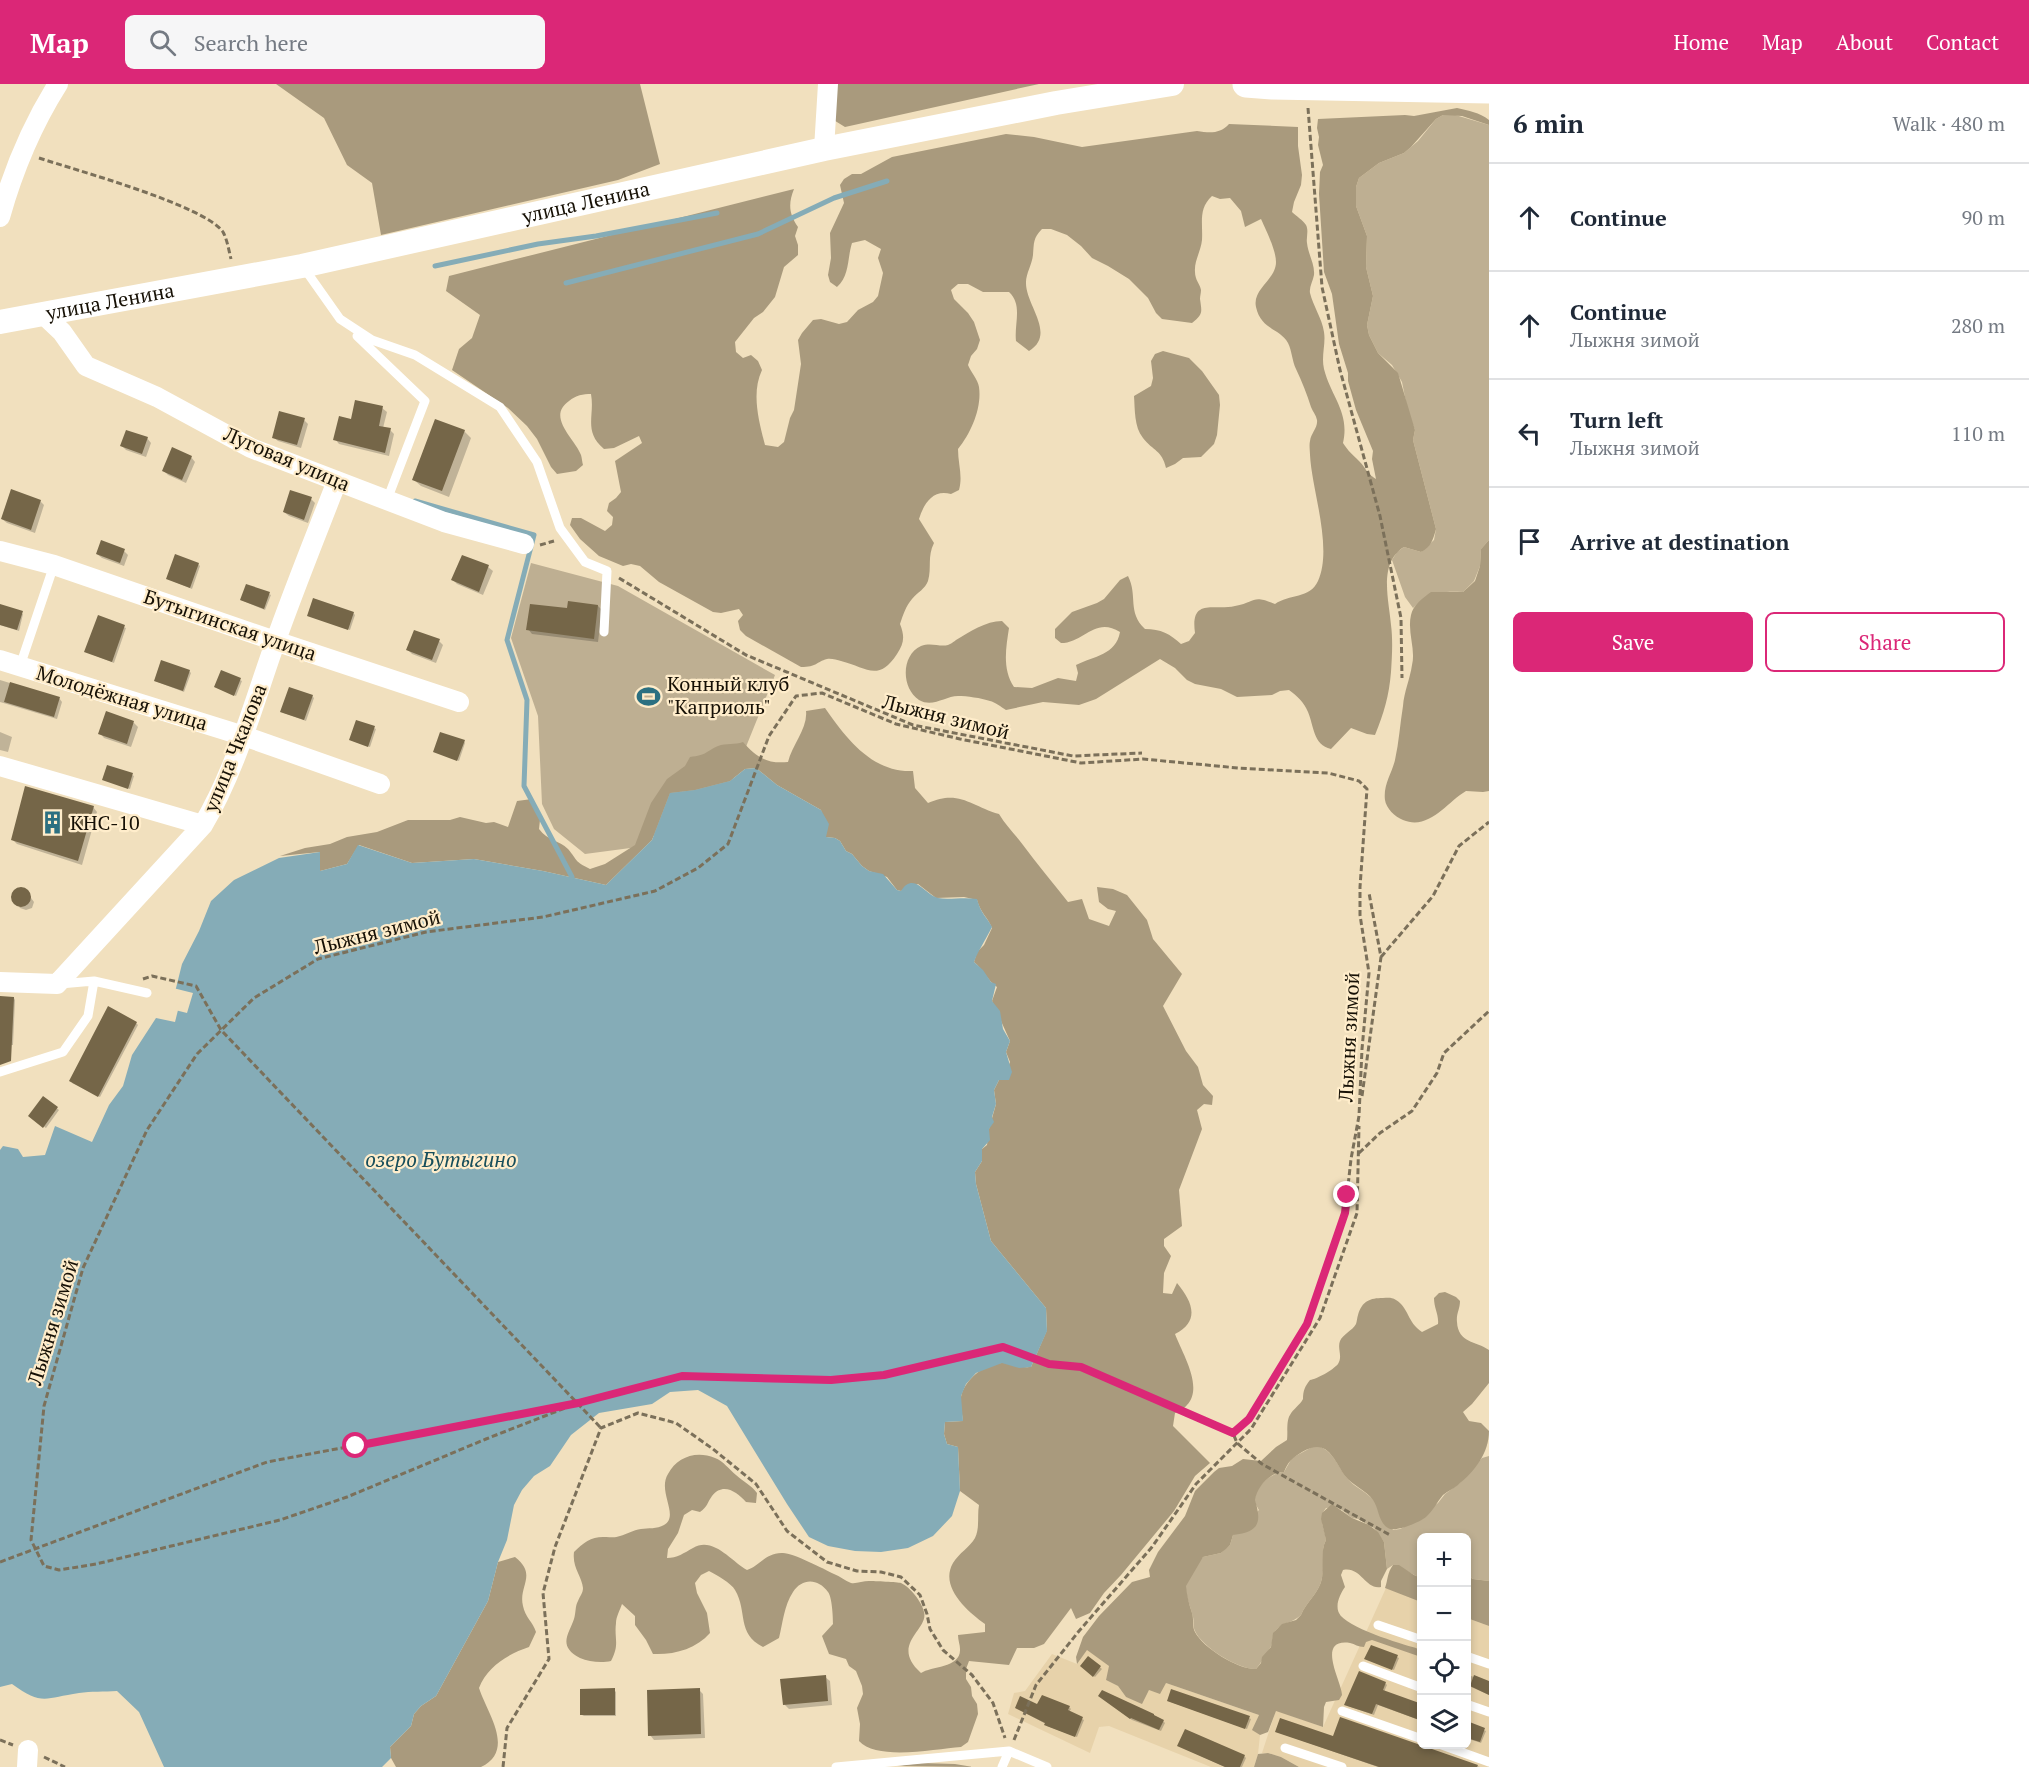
<!DOCTYPE html>
<meta charset="utf-8">
<style>
body{margin:0;font-family:"PT Serif",serif;background:#f6f6f7;color:#1f2937}
.controls{position:absolute;right:18px;bottom:18px;display:grid;overflow:hidden;border-radius:9px;box-shadow:0 3px 9px #0003}
.controls button{width:54px;height:54px;display:grid;place-items:center;padding:0;border:0;border-bottom:2px solid #e0e1e3;background:#fff;color:#1f2937;font:30px sans-serif}
.stop{position:absolute;width:18px;height:18px;margin:-14px;border:4px solid #db2777;border-radius:50%;background:#fff}
.stop.end{background:#db2777;border-color:#fff;box-shadow:0 2px 6px #0008}
.list{margin:0;padding:0;list-style:none}
h2{display:flex;justify-content:space-between;align-items:center;height:78px;margin:0;padding:0 24px;font-size:26px}
h2 small{font-size:20px;font-weight:400;color:#747a83}
.list li{display:grid;grid-template-columns:39px 1fr auto;gap:18px;align-items:center;box-sizing:border-box;height:108px;padding:0 24px;border-top:2px solid #e0e1e3}
.list b{display:block;font-size:22px;white-space:nowrap}
.list p{margin:0;font-size:20px;white-space:nowrap;color:#747a83}
.list em{font-size:20px;font-style:normal;color:#747a83}
.actions{display:flex;gap:12px;padding:18px 24px}
.actions a{flex:1;padding:14px 0;border:2px solid #db2777;border-radius:9px;text-align:center;font-size:21px;color:#db2777}
.actions .main{background:#db2777;color:#fff}
.icon{flex:none;width:33px;height:33px;fill:none;stroke:currentColor;stroke-width:2;stroke-linecap:round;stroke-linejoin:round}
.map{position:relative;flex:none;width:1489px;height:1683px;overflow:hidden}
header{display:flex;align-items:center;gap:36px;box-sizing:border-box;height:84px;padding:0 30px;background:#db2777;color:#fff}
header strong{font-size:28px}
nav{display:flex;gap:33px;margin-inline-start:auto;font-size:21px}
.search{width:420px;height:54px;background:#f6f6f7;display:flex;align-items:center;gap:15px;box-sizing:border-box;padding:0 21px;border-radius:9px;color:#747a83;font-size:22px}
main{display:flex}
aside{flex:1;background:#fff}
.map>svg:first-child{display:block}
.built{fill:#e7d2aa}
.green{fill:#beaf92}
.forest{fill:#a99a7d}
.water{fill:#85acb7}
.pier{fill:#f1e0be}
.shadow{fill:#0003}
.lines{fill:none;stroke-linecap:round;stroke-linejoin:round}
.stream{stroke:#85acb7;stroke-width:5}
.building{fill:#756648}
.path{stroke:#7b705a;stroke-width:3;stroke-dasharray:6 3;stroke-linecap:butt}
.service{stroke:#fff;stroke-width:9}
.minor{stroke:#fff;stroke-width:20}
.tertiary{stroke:#fff;stroke-width:24}
.secondary{stroke:#fff;stroke-width:27}
.route{stroke:#db2777;stroke-width:8}
.labels{text-anchor:middle;stroke-width:4.5;stroke-linejoin:round;paint-order:stroke}
.street-label{font-size:20px;fill:#161005;stroke:#ffedcb}
.poi-label{font-size:20px;fill:#161005;stroke:#ffedcb;text-anchor:start}
.water-label{font-size:21px;font-style:italic;fill:#174e5b;stroke:#ffedcb}
</style>
<header>
<strong>Map</strong>
<div class="search"><svg class="icon" aria-label="search" viewBox="0 0 24 24"><circle cx="10" cy="10" r="6"/><path d="M15 15l6 6"/></svg>Search here</div>
<nav><a>Home</a><a>Map</a><a>About</a><a>Contact</a></nav>
</header>
<main>
<div class="map">
<svg width="1489" height="1683" viewBox="0 0 1489 1683">
<rect width="100%" height="100%" fill="#f1e0be"/>
<!-- built -->
<path class="built" d="M1386,1504L1421,1517L1422,1660H1466L1467,1534L1489,1542V1683H1299L1281,1673L1268,1669H1262L1276,1626L1323,1643Z
M1087,1565L1110,1582L1106,1596L1118,1602L1126,1613L1142,1619L1149,1606L1166,1599L1259,1631L1253,1646L1260,1651L1258,1670L1254,1683H1211L1109,1642L1099,1643L1090,1669L1008,1630L1014,1609L1025,1607L1052,1570L1077,1580Z"/>
<!-- green -->
<path class="green" d="M1452,30L1489,41V456L1481,465L1480,482L1474,497L1463,508C1440,507 1430,508 1413,524L1405,513L1392,476L1397,468L1404,463L1421,468L1434,456L1436,445L1413,356L1415,346L1408,328L1402,298L1392,281L1378,269L1369,251L1367,241L1373,212L1366,183L1367,152L1356,122V103L1359,94L1379,79L1404,69L1418,57L1436,35L1443,31Z
M531,479L618,502L775,591L733,695L638,763L585,770L554,745L542,720L538,632L511,554Z
M1314,1362C1331,1362 1337,1381 1346,1393C1352,1401 1361,1405 1368,1411C1379,1419 1386,1435 1393,1446L1400,1445L1410,1440L1438,1419L1445,1410L1460,1399L1482,1374L1489,1372V1497L1473,1495L1467,1491L1466,1454H1422L1421,1494C1411,1490 1404,1484 1393,1481L1387,1485L1384,1458L1374,1444L1358,1435L1352,1434L1338,1423L1326,1424C1317,1435 1325,1444 1326,1456C1320,1467 1325,1482 1322,1494C1320,1508 1306,1518 1301,1531C1293,1539 1283,1538 1276,1546C1271,1551 1274,1559 1270,1564C1265,1571 1261,1579 1256,1585C1239,1586 1202,1563 1195,1547C1193,1543 1194,1537 1193,1533C1191,1523 1185,1512 1186,1501C1187,1495 1198,1478 1203,1473L1221,1469L1230,1461L1233,1451L1259,1426C1258,1424 1255,1420 1255,1417C1253,1404 1272,1388 1284,1388L1292,1374Z"/>
<!-- forest -->
<path class="forest" d="M276,0H640L660,80L618,96L381,151L372,99L347,81L324,34Z
M833,0H1039L845,43L832,35Z
M1457,24C1469,27 1479,28 1489,36V41L1462,32L1443,31L1436,35L1411,63L1404,69L1379,79L1359,94L1356,103V122L1367,152L1366,183L1373,212L1367,241L1369,251L1378,269L1398,289L1415,346L1413,356L1436,445C1433,456 1431,463 1421,468L1404,463C1378,479 1389,516 1391,541C1393,556 1392,573 1391,588C1389,612 1384,629 1375,651L1367,650L1351,644L1331,665C1313,661 1314,642 1308,628C1304,618 1297,612 1289,606L1280,607L1272,611L1237,613L1221,605L1195,600L1187,596L1175,584L1160,575L1096,615L1079,621L1043,618L1006,626C1001,623 995,618 990,617C981,614 967,612 958,612C945,612 933,624 919,616C901,604 901,571 921,562C931,558 939,563 948,561C949,561 955,557 956,556C969,548 986,537 1002,537L1009,544C1006,564 1002,585 1014,603L1032,604L1058,594L1076,597L1078,589L1076,581C1094,572 1116,571 1120,548C1095,532 1084,559 1061,559L1055,554V545L1072,528L1097,519L1104,515L1120,496L1128,492C1138,512 1127,528 1145,545C1161,545 1170,550 1181,560L1189,557L1195,549C1190,513 1214,527 1235,522C1256,518 1252,510 1275,520C1289,510 1310,515 1318,497C1333,464 1312,407 1310,371C1310,367 1309,361 1310,357C1311,349 1318,344 1317,336C1316,331 1313,328 1311,323C1307,310 1302,298 1296,285C1292,277 1292,267 1288,259C1280,244 1261,246 1256,223C1252,205 1276,196 1276,178C1276,166 1266,146 1261,135L1245,143L1241,127L1230,114L1220,115L1212,112C1198,125 1203,139 1202,156C1201,167 1194,177 1195,188C1195,196 1200,200 1201,206C1201,209 1200,212 1200,215C1202,229 1203,230 1192,239L1162,235L1156,229L1148,214L1129,195L1108,182L1092,174L1081,162L1067,151L1051,145H1042C1033,154 1034,159 1033,171C1032,180 1026,190 1026,198C1025,221 1057,250 1029,267L1016,257C1014,240 1023,221 1009,208H983L968,200H958L951,206L954,215L968,229L974,238L980,256L977,265L971,272L968,281C971,288 978,296 979,303C982,324 971,349 958,365C958,380 963,392 959,406L951,410C933,405 924,419 919,435L934,459C927,473 932,483 928,497C925,505 918,508 912,515C906,522 903,531 900,540C905,553 904,559 897,570C878,599 866,583 841,577C837,576 831,574 827,575C816,578 817,583 801,583L746,552L740,546L738,537L743,531L739,525L721,529L713,528L659,498L640,482L631,480L623,482L599,472L580,455L570,441L572,434H581L605,447L612,441L613,433L607,427L609,419L616,414L621,408L615,377L642,359L639,352L614,364L604,365C583,347 595,332 591,310C583,310 576,311 569,317C546,333 575,355 581,371C582,374 582,378 583,381L576,387L557,390L551,383L537,355L527,342L508,324L452,286L459,265L472,254L480,231L446,207L449,192L794,105C788,120 789,130 798,143L795,152L798,161V171L784,183L775,213L763,228L754,234L735,258L736,268L743,274L751,271L758,277L762,286C751,309 759,338 765,361L778,363L784,358L790,334L794,326L801,280L798,256L802,249L813,236L821,235L839,240L847,238L858,226L873,218L878,212L883,189L878,174L881,165L865,156L852,159C847,175 850,191 837,203L830,198L828,191L831,174L830,149L844,119L840,101L844,95L852,90H861L892,73L1006,50L1034,53L1082,63L1197,47C1210,49 1220,50 1229,40L1298,43V62L1302,91L1301,101L1294,118L1292,128C1296,132 1303,136 1306,141C1309,147 1306,153 1307,159C1308,170 1315,180 1314,191C1313,197 1309,203 1310,209C1313,222 1322,234 1324,248C1326,260 1321,272 1324,285C1331,313 1350,328 1343,359C1348,367 1353,371 1359,377C1367,385 1365,388 1376,395L1372,375L1373,367L1356,326L1348,297V289L1339,260L1332,210L1324,188L1319,110L1320,88L1323,81L1318,61L1319,53L1317,44L1318,35L1405,31L1414,32Z
M1163,267L1189,274L1202,287L1219,311L1220,321L1217,351L1214,360L1201,373L1183,374L1175,380L1166,384C1162,366 1153,367 1143,354C1134,343 1135,325 1134,312L1151,302L1153,294L1151,277L1155,270Z
M1489,456V707L1483,708L1466,707C1447,718 1429,747 1403,736C1395,733 1386,724 1385,716C1383,701 1392,689 1395,676C1399,658 1400,640 1403,622C1404,608 1410,595 1412,581C1416,565 1407,548 1411,531C1413,521 1423,514 1431,508H1463L1475,497L1480,482L1481,465Z
M825,624C846,654 872,689 913,687L915,704L928,719C959,705 971,722 999,730C1006,742 1015,750 1023,761C1037,780 1053,799 1068,818L1082,815L1089,835L1109,842L1116,827L1108,825L1099,818L1097,803L1113,805L1127,811L1147,836L1153,855L1182,890L1163,922L1186,967L1198,983L1203,1001L1213,1012L1212,1021L1204,1020L1197,1026L1202,1045L1179,1106L1182,1142L1164,1155V1162L1171,1172L1164,1189L1163,1209L1172,1210L1177,1199C1192,1217 1201,1237 1175,1250C1182,1269 1204,1303 1187,1321C1185,1324 1179,1327 1175,1329L1173,1342L1210,1379L1195,1392L1174,1427L1121,1491L1104,1509L1090,1529L1076,1535L1071,1524L1044,1560L1034,1564H1017L1009,1581L969,1577L966,1585V1595L971,1603L972,1612L977,1620L978,1630L968,1658L961,1663C935,1665 877,1677 859,1657L860,1640L857,1624L863,1610L862,1602L856,1587L849,1582L846,1575L829,1570L822,1552L833,1540C833,1532 832,1513 828,1508C818,1494 802,1494 793,1508C784,1522 783,1538 779,1554L763,1563C736,1549 748,1528 735,1506C731,1499 717,1491 709,1487L701,1491L695,1499L697,1509L707,1529L710,1549C696,1565 674,1571 653,1570L646,1556L635,1541V1532L622,1520C620,1526 616,1533 616,1539C614,1555 620,1560 611,1577C602,1579 589,1578 580,1574C557,1562 569,1550 574,1535C576,1529 575,1522 578,1517C580,1512 583,1509 583,1504C582,1492 572,1484 574,1468C584,1458 592,1452 606,1453C611,1453 615,1454 620,1452C627,1450 633,1446 641,1445C648,1444 657,1445 664,1441C680,1432 657,1408 668,1390C677,1373 696,1366 715,1374C723,1377 729,1385 736,1391C744,1398 751,1401 757,1409L756,1419L746,1418C737,1408 723,1398 712,1412C707,1419 708,1422 700,1428L692,1426L684,1431L678,1449L668,1465L667,1474C677,1474 684,1469 693,1464C713,1452 731,1477 747,1486C760,1482 766,1468 783,1469C793,1469 824,1485 834,1490C840,1492 845,1497 851,1499C856,1500 863,1497 869,1497C874,1497 898,1498 901,1499C910,1503 922,1518 924,1528C929,1546 889,1560 921,1589C931,1582 961,1584 960,1565C960,1561 958,1556 958,1551L985,1548V1540C968,1528 939,1503 953,1479C959,1469 970,1463 975,1454C980,1444 977,1431 979,1421L960,1407L958,1363L947,1360L944,1350L945,1338L963,1337C962,1329 960,1320 961,1313C964,1296 986,1278 1003,1279C1014,1279 1016,1284 1031,1283L1047,1246L1046,1224L991,1157L976,1100L975,1088L982,1077V1065L987,1061L989,1045L996,1020L994,1006L999,996L1004,995L1010,978L1006,968L1010,957L992,917L997,903C987,896 983,885 974,878L977,868L984,861L992,844C987,832 981,830 977,816L964,813L936,814L918,800L901,807L897,806L887,793L869,787L862,782L852,770L846,767L840,757L835,754L826,753L821,726L777,701L756,684L745,685L730,697L695,706L670,709L652,756L606,801L543,787L474,775L412,779L359,761L347,780L320,787V768L280,772L305,764L330,760L347,753L377,748L408,736H450L460,733L486,739L494,738L508,743L517,717L532,715L540,736L539,745C548,757 559,756 568,765C578,777 574,777 590,785L605,780L635,761L651,719L667,695L685,682L690,673C707,671 705,668 718,662C726,659 735,661 743,658C757,674 768,680 788,678C792,661 808,644 806,627Z
M1445,1208L1456,1213L1460,1217C1460,1225 1456,1230 1457,1238C1458,1259 1476,1257 1489,1266V1299L1472,1320L1463,1328L1469,1337L1481,1339L1489,1347C1489,1369 1475,1387 1458,1401C1453,1405 1448,1407 1443,1411C1437,1418 1433,1427 1426,1433C1420,1438 1395,1449 1388,1444C1378,1438 1379,1424 1373,1416C1366,1406 1353,1402 1345,1392C1333,1374 1327,1353 1302,1368C1292,1374 1288,1378 1284,1388C1270,1388 1257,1403 1255,1416C1262,1439 1259,1448 1233,1451L1230,1461L1226,1465L1221,1469L1203,1473L1186,1502C1187,1512 1189,1520 1192,1529C1194,1535 1192,1543 1195,1548C1203,1564 1239,1586 1256,1585L1261,1579L1262,1573L1271,1563L1273,1549L1282,1540L1296,1536L1301,1531C1306,1518 1320,1508 1322,1494C1324,1482 1320,1467 1326,1456L1321,1435L1322,1429L1332,1420L1352,1434L1369,1441L1378,1448L1384,1458L1387,1485L1381,1497V1503C1365,1506 1361,1482 1343,1486L1341,1491L1345,1503C1340,1510 1335,1521 1339,1529C1345,1543 1401,1560 1416,1564L1421,1567V1573L1372,1556L1366,1558L1364,1563C1358,1563 1355,1560 1350,1559C1315,1554 1342,1598 1342,1611L1339,1616L1326,1618L1324,1623L1323,1643L1276,1627L1268,1648L1260,1651L1252,1646L1259,1631L1166,1599L1160,1610L1149,1606L1142,1620L1126,1613L1118,1602L1106,1596L1109,1582L1087,1566L1077,1580L1076,1573L1083,1553L1099,1532L1132,1498L1150,1493L1149,1486L1158,1468L1185,1432L1195,1407L1214,1388L1219,1384L1232,1382L1243,1375L1261,1377L1276,1363L1287,1356C1288,1349 1286,1337 1290,1331C1293,1325 1300,1321 1303,1315C1303,1307 1305,1302 1310,1296C1317,1295 1333,1286 1338,1280C1343,1272 1337,1265 1340,1257C1343,1250 1352,1247 1356,1240C1357,1237 1357,1234 1358,1231C1362,1217 1370,1214 1383,1214C1388,1214 1391,1213 1396,1216C1409,1224 1407,1238 1422,1248L1438,1240C1439,1231 1434,1224 1434,1214L1439,1209Z
M515,1473C538,1491 518,1502 523,1522C525,1533 533,1538 536,1548L529,1563C508,1570 487,1583 479,1604C487,1629 516,1666 481,1683H396L391,1674L390,1663L411,1642L414,1630L421,1622L436,1612L488,1517L498,1478Z
M1393,1481H1399L1414,1491L1421,1494V1518L1385,1504C1388,1496 1387,1489 1393,1481Z
M1466,1491L1473,1495L1489,1497V1542L1467,1534Z
M1268,1669L1281,1673L1299,1683H1254L1258,1670Z
M921,1679L955,1680L973,1683L896,1682Z"/>
<!-- water -->
<path class="water" d="M756,684L777,701L821,726L829,740L826,753L835,754L840,757L846,767L852,770L862,782L869,787L883,790L897,806L901,807C914,787 925,811 938,814C948,816 963,813 977,815C981,830 986,832 992,843C986,855 978,867 974,878L983,886L991,898L996,900L992,917L1000,927L1003,945L1010,957L1006,968L1012,988L1009,996H999L994,1006L996,1020L992,1033L994,1038L989,1045L990,1056L982,1065V1077L975,1088L976,1100L991,1157L1046,1224L1047,1247L1031,1283L1019,1284L1002,1279L976,1289L966,1300L961,1312L963,1337L945,1338L944,1350L947,1360L958,1363L960,1407L952,1432L933,1452L908,1464L881,1468L855,1467L828,1462L809,1453L787,1420L727,1322L698,1306L670,1308L652,1320L599,1329L571,1351L550,1382L534,1392L522,1406L514,1421L507,1456L498,1478L488,1517L436,1612L421,1622L414,1630L411,1642L390,1663L391,1674L382,1683H164L139,1628L117,1607C104,1608 91,1607 79,1609C45,1614 42,1622 12,1600L0,1603V1066L3,1062L18,1065L23,1073L45,1071L55,1042L92,1058L109,1021L123,1002L132,971L156,934L175,938L181,914L174,912L182,880L199,847L211,817L234,796L279,774L320,768V787L347,780L358,761L412,779L474,775L543,787L606,801L652,756L670,709L695,706L730,697L745,685Z"/>
<!-- pier -->
<path class="pier" d="M173,904L193,909L187,929L175,926L178,916L171,913Z"/>
<!-- shadow -->
<path class="shadow" d="M382,324L387,328L383,344L390,346L394,350L389,372L339,360L335,355L352,337Z
M304,336L308,340L301,364L278,357L273,353Z
M464,347L471,354L449,413L421,402L414,396Z
M147,354L151,359L146,373L126,366L122,362Z
M191,373L195,378L186,399L168,391L164,387Z
M311,415L315,419L308,439L289,432L284,428Z
M40,417L44,421L35,449L7,439L2,435Z
M124,467L128,471L124,482L102,474L97,470Z
M198,480L200,482L192,505L168,495Z
M488,483L493,487L483,511L457,500L453,496Z
M269,510L271,511L265,526L241,516Z
M0,522L23,530L19,547L0,541Z
M598,522L602,526L598,558L532,550L528,545L568,526Z
M353,529L355,531L350,546L309,532Z
M98,533L126,544L114,579L86,568Z
M439,557L443,561L436,579L412,570L408,566Z
M189,587L191,589L184,608L155,597Z
M0,596L59,614L62,618L57,635L0,618Z
M240,596L242,597L236,612L215,603Z
M312,612L314,614L306,637L284,629Z
M107,629L134,639L138,643L131,663L104,654L100,649Z
M374,644L376,645L370,663L353,657Z
M0,648L12,653L8,668L0,666Z
M464,657L465,659L459,677L435,668Z
M132,691L134,692L130,705L104,695Z
M93,723L97,728L82,781L17,760L12,755Z
M20,805L26,807L34,818L32,824L26,826L20,824L12,813L14,807Z
M0,914H14L15,916L13,961H0Z
M136,939L138,941L100,1013L72,999Z
M43,1014L59,1026L46,1044L32,1034Z
M1397,1573L1399,1574L1394,1586L1366,1575Z
M1089,1574L1102,1585L1095,1593L1082,1582Z
M1466,1590L1489,1599V1611L1469,1602L1466,1609Z
M825,1593L830,1597L832,1621L789,1625L784,1620Z
M1385,1599L1387,1601L1384,1608L1422,1622V1637L1378,1621L1374,1631L1348,1622Z
M614,1606L616,1608V1632H584L582,1631Z
M699,1606L703,1610L705,1654L654,1656L650,1651Z
M1102,1614L1163,1637L1165,1639L1161,1647L1132,1636Z
M1168,1617L1249,1634L1251,1635L1247,1645Z
M1038,1622L1069,1623L1071,1625L1069,1628L1084,1636L1077,1653L1047,1642L1046,1640L1018,1625Z
M1341,1635L1480,1683H1378L1277,1648L1334,1654Z
M1466,1639L1486,1647L1481,1659L1466,1654Z
M1179,1662L1244,1672L1246,1674L1242,1683H1225Z"/>
<g class="lines">
<!-- stream -->
<path class="stream" d="M435,182L538,160L596,152L717,129
M566,199L758,150L834,114L887,97
M415,417L534,451L507,556L527,616L524,702L572,793"/>
</g>
<!-- building -->
<path class="building" d="M355,316L383,322L379,342L391,344L385,369L333,356L339,332L351,335Z
M279,327L305,334L297,361L272,354Z
M435,335L465,346L442,407L412,396Z
M126,346L148,353L142,370L120,362Z
M172,363L192,372L182,396L162,387Z
M11,405L41,416L31,446L1,435Z
M290,406L312,413L304,436L283,428Z
M101,456L125,465L120,479L96,470Z
M175,470L199,479L190,504L166,495Z
M462,471L489,481L479,508L451,496Z
M246,500L270,508L264,525L240,516Z
M313,514L354,528L348,546L307,532Z
M568,517L598,521L594,555L526,546L530,520L567,524Z
M0,520L23,527L17,546L0,541Z
M98,531L125,541L112,578L84,568Z
M414,546L440,555L432,576L406,566Z
M161,576L190,586L183,607L154,597Z
M221,586L241,594L234,612L214,603Z
M10,598L60,613L54,633L4,618Z
M289,603L313,611L304,636L280,628Z
M106,627L134,637L127,660L98,650Z
M356,636L375,642L368,663L349,656Z
M440,648L465,656L457,677L433,668Z
M107,681L133,689L128,705L102,696Z
M25,702L94,722L78,777L11,756Z
M11 813a10 10 0 1 1 20 0a10 10 0 1 1-20 0Z
M0,912L14,913L11,977L0,981Z
M108,922L137,938L98,1013L69,997Z
M43,1012L58,1023L43,1044L28,1032Z
M1371,1561L1398,1571L1392,1586L1364,1575Z
M1088,1572L1101,1582L1093,1593L1080,1582Z
M1359,1587L1386,1598L1383,1606L1422,1620V1637L1376,1620L1372,1630L1344,1621Z
M826,1591L828,1617L783,1621L780,1595Z
M1474,1591L1489,1597V1611L1470,1602Z
M615,1604V1631H580V1605Z
M700,1604L701,1650L648,1652L647,1606Z
M1171,1605L1250,1632L1245,1645L1167,1617Z
M1102,1606L1154,1630V1631L1164,1636L1159,1646L1131,1634L1130,1635L1098,1612Z
M1042,1611L1070,1622L1068,1626L1083,1633L1075,1653L1044,1641L1045,1639L1015,1624L1020,1612L1037,1620Z
M1340,1633L1478,1681L1477,1683H1379L1275,1648L1280,1634L1333,1652Z
M1467,1637L1485,1644L1480,1658L1467,1654Z
M1185,1645L1245,1671L1240,1683H1225L1177,1662Z"/>
<g class="lines">
<!-- path -->
<path class="path" d="M1308,24L1322,203L1340,286L1380,432L1401,534L1402,594
M39,74C75,86 204,121 223,148C227,155 229,167 231,175
M540,461L554,457
M619,494L746,571L913,641L1073,672L1142,669
M1381,873L1433,812L1459,762L1489,738
M143,895L152,892L196,902L221,946L601,1344
M1362,1012L1381,873L1369,809
M1359,1069L1380,1049L1412,1027L1437,989L1444,969L1489,927
M1233,1349L1249,1335L1307,1240L1345,1129L1351,1075L1359,1032L1362,965L1369,889L1360,831V803L1367,705L1359,697L1328,689L1238,684L1143,675L1081,679L960,655L896,640L822,609L796,612L769,652L728,760L698,784L655,807L543,833L426,848L318,875L254,914L197,970L147,1046L83,1184L44,1322L31,1456L44,1482L59,1486L96,1480L280,1436L347,1413L486,1355L588,1315L682,1292L831,1296L884,1291L1003,1263L1049,1280L1081,1283L1233,1349L1237,1359L1262,1380L1390,1451
M0,1478L267,1378L570,1321
M0,1656L13,1661
M1014,1656L1036,1601L1079,1547L1152,1463L1196,1400L1251,1345L1320,1234L1357,1129L1359,1042
M44,1673L65,1683
M503,1683L507,1644L549,1575L543,1509L555,1463L601,1344L638,1329L676,1339L713,1365L756,1400L787,1447L827,1478L857,1487L881,1488L901,1493L920,1511L927,1530L930,1545L943,1566L972,1591L993,1619L1005,1654"/>
<!-- service -->
<path class="service" d="M304,184L340,235L372,256L415,271L500,323L537,378L560,444L585,478L607,487L604,548
M357,252L425,317L387,416
M20,582L54,481
M60,900L94,897L147,909
M0,988L63,968L88,932L94,897
M1378,1541L1422,1556
M1466,1572L1489,1580
M1363,1582L1422,1604
M1466,1620L1489,1628
M1342,1627L1422,1655
M1439,1660L1489,1678
M1285,1664L1342,1683
M836,1683L1009,1667L1047,1683
M1002,1683L1009,1667"/>
<!-- minor -->
<path class="minor" d="M824,65L828,0
M0,133C13,87 32,41 58,0
M43,230L62,248L86,282L157,313L251,364L444,438L524,460
M0,467L54,481L275,557L459,618
M0,576L244,652L380,700
M0,682L203,741
M0,898L57,900L203,741C236,685 253,621 275,559C294,505 316,451 337,397
M27,1683L28,1666"/>
<!-- tertiary -->
<path class="tertiary" id="s1" d="M0,238L302,182L824,65L1056,19L1172,0"/>
<!-- secondary -->
<path class="secondary" d="M1246,0L1272,2L1489,6"/>
</g>
<g class="lines">
<!-- route -->
<path class="route" d="M356,1362L578,1319L682,1292L831,1296L884,1291L1003,1263L1049,1280L1081,1283L1233,1349L1249,1335L1307,1240L1345,1129L1347,1111"/>
</g>
<!-- icons -->
<defs>
<symbol id="stadium-bare" viewBox="-9 -9 18 18"><path d="M0-5a6.5 5 0 1 0 0 10a6.5 5 0 1 0 0-10ZM-3.5-1.8h7v3.6h-7Z" fill="#2c7081" stroke="#ffedcb" stroke-width="2.5" paint-order="stroke"/></symbol>
<symbol id="building-bare" viewBox="-9 -9 18 18"><path d="M-4-6H4V6H1V3H-1V6H-4ZM-2.5-4.3h1.7v1.8h-1.7ZM.8-4.3h1.7v1.8H.8ZM-2.5-1h1.7V.8h-1.7ZM.8-1h1.7V.8H.8Z" fill="#2c7081" stroke="#ffedcb" stroke-width="2.5" paint-order="stroke"/></symbol>
</defs>
<g fill-rule="evenodd">
<use href="#stadium-bare" x="632" y="596" width="33" height="33"/>
<use href="#building-bare" x="36" y="722" width="33" height="33"/>
</g>
<g class="labels">
<!-- street labels -->
<g class="street-label">
<text dy="7" stroke="none"><textPath href="#s1" startOffset="598">улица Ленина</textPath></text>
<text dy="7" stroke="none"><textPath href="#s1" startOffset="112">улица Ленина</textPath></text>
<text transform="translate(287 375) rotate(23)" y="7">Луговая улица</text>
<text transform="translate(230 541) rotate(19)" y="7">Бутыгинская улица</text>
<text transform="translate(122 614) rotate(17)" y="7">Молодёжная улица</text>
<text transform="translate(946 633) rotate(14)" y="7">Лыжня зимой</text>
<text transform="translate(235 664) rotate(-68)" y="7">улица Чкалова</text>
<text transform="translate(377 848) rotate(-14)" y="7">Лыжня зимой</text>
<text transform="translate(1349 953) rotate(-87)" y="7">Лыжня зимой</text>
<text transform="translate(53 1238) rotate(-73)" y="7">Лыжня зимой</text>
</g>
<!-- poi labels -->
<g class="poi-label">
<text x="667" y="607">Конный клуб<tspan x="667" dy="23">"Каприоль"</tspan></text>
<text x="70" y="746">КНС-10</text>
</g>
<!-- water labels -->
<g class="water-label">
<text x="441" y="1083">озеро Бутыгино</text>
</g>
</g>
</svg>
<div class="controls">
<button>+</button>
<button>−</button>
<button><svg class="icon" aria-label="locate" viewBox="0 0 24 24"><circle cx="12" cy="12" r="6"/><path d="M12 2v4M12 18v4M2 12h4M18 12h4"/></svg></button>
<button><svg class="icon" aria-label="layers" viewBox="0 0 24 24"><path d="M12 4l9 5-9 5-9-5zM3 14l9 5 9-5"/></svg></button>
</div>
<div class="stop" style="left:356px;top:1362px"></div>
<div class="stop end" style="left:1347px;top:1111px"></div>
</div>
<aside>
<h2>6 min<small>Walk · 480 m</small></h2>
<ul class="list">
<li><svg class="icon" aria-label="ahead" viewBox="0 0 24 24"><path d="M12 20V5M6 11l6-6 6 6"/></svg><div><b>Continue</b></div><em>90 m</em></li>
<li><svg class="icon" aria-label="ahead" viewBox="0 0 24 24"><path d="M12 20V5M6 11l6-6 6 6"/></svg><div><b>Continue</b><p>Лыжня зимой</p></div><em>280 m</em></li>
<li><svg class="icon" aria-label="left" viewBox="0 0 24 24"><path d="M17 20v-9H6M10 6l-5 5 5 5"/></svg><div><b>Turn left</b><p>Лыжня зимой</p></div><em>110 m</em></li>
<li><svg class="icon" aria-label="arrive" viewBox="0 0 24 24"><path d="M6 21V4h12l-3 4 3 4H6"/></svg><div><b>Arrive at destination</b></div></li>
</ul>
<div class="actions"><a class="main">Save</a><a>Share</a></div>
</aside>
</main>
